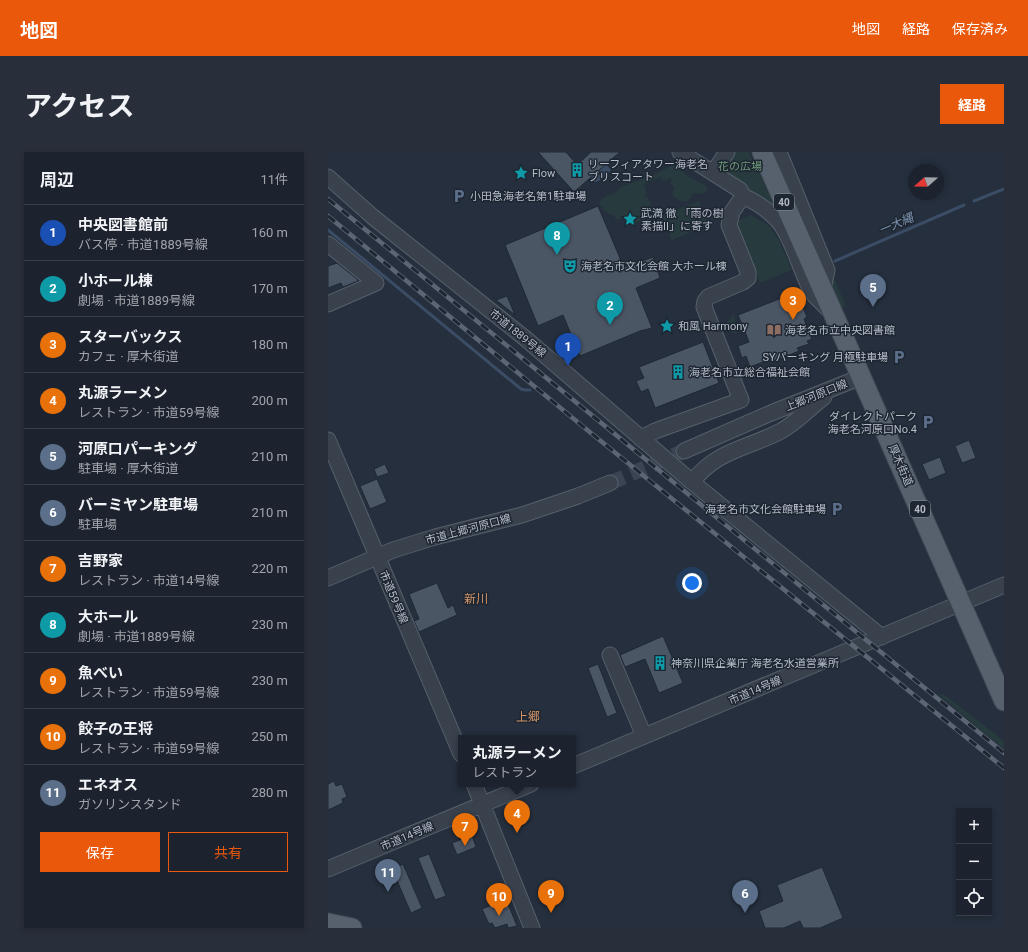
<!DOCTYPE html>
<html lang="ja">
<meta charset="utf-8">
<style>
body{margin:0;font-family:Roboto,"Noto Sans JP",sans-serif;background:#292f3a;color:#f1f3f6}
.controls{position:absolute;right:12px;bottom:12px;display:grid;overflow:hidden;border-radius:0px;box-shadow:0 2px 6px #0003}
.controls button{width:36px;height:36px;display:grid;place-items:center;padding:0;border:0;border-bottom:1px solid #3a404a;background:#1c232e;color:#f1f3f6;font:20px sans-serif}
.compass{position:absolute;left:580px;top:12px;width:36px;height:36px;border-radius:50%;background:#1c232e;box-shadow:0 2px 6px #0003;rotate:250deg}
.you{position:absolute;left:364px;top:431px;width:14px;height:14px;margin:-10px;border:3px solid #fff;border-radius:50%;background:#1a73e8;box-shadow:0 0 0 6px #1a73e833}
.badge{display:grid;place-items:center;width:26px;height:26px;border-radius:50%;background:#ea580c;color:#fff;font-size:13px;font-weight:700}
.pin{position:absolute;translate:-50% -33px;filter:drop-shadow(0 1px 2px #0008)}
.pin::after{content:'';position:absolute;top:21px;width:14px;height:12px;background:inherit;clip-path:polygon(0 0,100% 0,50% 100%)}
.popup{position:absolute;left:130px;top:583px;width:118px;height:52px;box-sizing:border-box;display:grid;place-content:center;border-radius:0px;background:#1c232e;filter:drop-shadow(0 1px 3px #0005);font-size:13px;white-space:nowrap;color:#a0a4aa}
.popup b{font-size:15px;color:#f1f3f6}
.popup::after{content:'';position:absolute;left:50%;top:100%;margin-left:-8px;border:8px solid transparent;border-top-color:#1c232e}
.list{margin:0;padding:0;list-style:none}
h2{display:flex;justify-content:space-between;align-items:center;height:52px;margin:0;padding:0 16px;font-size:17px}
h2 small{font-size:13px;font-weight:400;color:#a0a4aa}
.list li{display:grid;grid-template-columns:26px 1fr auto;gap:12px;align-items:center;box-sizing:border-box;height:56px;padding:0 16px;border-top:1px solid #3a404a}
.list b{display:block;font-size:15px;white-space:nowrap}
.list p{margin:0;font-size:13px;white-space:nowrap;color:#a0a4aa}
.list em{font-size:13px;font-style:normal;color:#a0a4aa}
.actions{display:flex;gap:8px;padding:12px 16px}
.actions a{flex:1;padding:9px 0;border:1px solid #ea580c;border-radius:0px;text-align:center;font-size:14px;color:#ea580c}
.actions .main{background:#ea580c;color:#fff}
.icon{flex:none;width:22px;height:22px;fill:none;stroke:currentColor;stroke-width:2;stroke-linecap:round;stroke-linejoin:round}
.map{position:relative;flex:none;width:676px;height:776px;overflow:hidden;border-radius:0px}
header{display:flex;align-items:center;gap:24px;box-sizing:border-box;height:56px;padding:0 20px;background:#ea580c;color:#fff}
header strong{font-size:19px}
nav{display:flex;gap:22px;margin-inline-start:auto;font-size:14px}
.intro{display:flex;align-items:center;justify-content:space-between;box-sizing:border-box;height:96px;padding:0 24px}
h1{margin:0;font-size:28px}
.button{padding:10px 18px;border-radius:0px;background:#ea580c;color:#fff;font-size:14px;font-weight:700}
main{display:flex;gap:24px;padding:0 24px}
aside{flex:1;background:#1c232e;border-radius:0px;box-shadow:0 2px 6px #0003}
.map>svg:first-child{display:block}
.green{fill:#273b3e}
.water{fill:#3b4c65}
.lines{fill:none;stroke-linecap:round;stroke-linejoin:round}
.stream{stroke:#3b4c65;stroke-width:3}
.building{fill:#4b5665;stroke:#202834}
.minor-tunnel{stroke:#3a4452;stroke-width:15;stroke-dasharray:15 8;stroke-linecap:butt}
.minor-casing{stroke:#575f6b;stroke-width:17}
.major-casing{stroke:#424a56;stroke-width:21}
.minor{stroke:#39414d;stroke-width:15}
.major{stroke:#57606d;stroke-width:19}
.rail-casing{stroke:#5b6574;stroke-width:4.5}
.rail{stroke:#1e2632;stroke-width:3;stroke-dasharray:9;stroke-linecap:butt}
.labels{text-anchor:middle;stroke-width:3;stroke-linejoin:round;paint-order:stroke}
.shield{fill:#1e2632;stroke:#878f9b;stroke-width:1}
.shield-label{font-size:10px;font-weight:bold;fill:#b4bcc8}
.poi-label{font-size:11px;fill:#b4bcc8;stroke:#1e2632;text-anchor:start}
.park-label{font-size:11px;fill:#6c9877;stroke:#1e2632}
.street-label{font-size:11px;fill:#b4bcc8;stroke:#1e2632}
.water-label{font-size:12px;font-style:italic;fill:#7d92af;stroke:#1e2632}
.neighbourhood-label{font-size:12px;fill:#d19567;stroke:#1e2632}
</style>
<header>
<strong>地図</strong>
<nav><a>地図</a><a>経路</a><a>保存済み</a></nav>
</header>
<div class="intro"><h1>アクセス</h1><a class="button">経路</a></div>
<main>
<aside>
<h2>周辺<small>11件</small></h2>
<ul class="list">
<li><span class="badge" style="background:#1a4fb4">1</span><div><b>中央図書館前</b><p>バス停 · 市道1889号線</p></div><em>160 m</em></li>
<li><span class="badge" style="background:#0f9aa8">2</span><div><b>小ホール棟</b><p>劇場 · 市道1889号線</p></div><em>170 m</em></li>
<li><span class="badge" style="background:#e8710a">3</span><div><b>スターバックス</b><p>カフェ · 厚木街道</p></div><em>180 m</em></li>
<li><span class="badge" style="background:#e8710a">4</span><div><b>丸源ラーメン</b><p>レストラン · 市道59号線</p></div><em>200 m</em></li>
<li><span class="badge" style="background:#5c6f8a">5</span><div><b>河原口パーキング</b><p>駐車場 · 厚木街道</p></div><em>210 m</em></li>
<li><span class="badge" style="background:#5c6f8a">6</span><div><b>バーミヤン駐車場</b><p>駐車場</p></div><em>210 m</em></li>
<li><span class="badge" style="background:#e8710a">7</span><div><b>吉野家</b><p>レストラン · 市道14号線</p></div><em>220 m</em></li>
<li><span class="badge" style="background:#0f9aa8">8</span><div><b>大ホール</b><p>劇場 · 市道1889号線</p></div><em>230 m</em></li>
<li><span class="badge" style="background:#e8710a">9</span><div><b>魚べい</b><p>レストラン · 市道59号線</p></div><em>230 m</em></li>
<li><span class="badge" style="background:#e8710a">10</span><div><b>餃子の王将</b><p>レストラン · 市道59号線</p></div><em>250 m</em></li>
<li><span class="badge" style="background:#5c6f8a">11</span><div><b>エネオス</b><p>ガソリンスタンド</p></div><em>280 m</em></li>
</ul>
<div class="actions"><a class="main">保存</a><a>共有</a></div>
</aside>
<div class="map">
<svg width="676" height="776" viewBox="0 0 676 776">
<rect width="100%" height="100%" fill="#252f3d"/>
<!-- green -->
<path class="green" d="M405,0H421L444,48L446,50L456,69L422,42C419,30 402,27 396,16Z
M345,12L361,25L378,34L380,38L375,42L365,41L362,48C355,51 348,48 344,42L346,36L343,32V26L335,29L333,25L316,32L319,43L316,44L317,45H319L323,53L314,57L318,66L300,74L296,65L288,68L286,63C279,62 275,58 271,51C275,44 279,44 286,41C289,39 292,36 296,34C313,27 331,23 345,12Z
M371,49L381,73L344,88L334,64Z
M423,63L440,73L451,88L464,118L432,131L407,70Z
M504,124H505L518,154L512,156L505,141Z
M406,162L407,168L404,177L411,181H404L398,176L399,170Z
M614,542L617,543L676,589V597L611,543Z"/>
<!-- water -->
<path class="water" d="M278,12L283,18C278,23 273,30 266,30L262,26Z"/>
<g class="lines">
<!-- stream -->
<path class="stream" d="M646,49L676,37
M0,78L193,237L197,238H202
M507,109L636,53"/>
</g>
<!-- building -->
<path class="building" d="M210,0H238L249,13L263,0H292L246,40Z
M270,54L294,111L296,110L298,115L325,105L332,126L308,136L324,176L312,179L252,204L235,163L210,174L177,93Z
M9,111L29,127L30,129L15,135L13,131L0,136V114Z
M469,140L479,165L476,167L484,187L479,189L481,192L469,196L471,199L444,210L443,207L422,215L418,204L414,206L410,194L421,190L410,163Z
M179,144L187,163L168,148Z
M375,190L391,231L327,256L320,237L313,240L308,229L316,226L311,215Z
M641,288L648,306L634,311L627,294Z
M612,305L618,321L601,328L594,312Z
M57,312L61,321L49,325L46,317Z
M49,327L59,350L42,357L32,334Z
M109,431L120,456L125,453L129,463L91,480L86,469L91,467L81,442Z
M335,484L355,531L331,541L317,507L297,515L292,503Z
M270,512L289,561L279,565L260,516Z
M6,629L8,634L14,632L19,645L14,647L15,651L0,658V632Z
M144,683L148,695L129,703L124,691Z
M101,702L118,744L107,748L90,706Z
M75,712L94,756L83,761L64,717Z
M494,715L515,766L492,776H475L472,769L456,776H437L431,759L455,749L449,733Z
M178,747L189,774L180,776L179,772L167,776L164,771L161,772L154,757Z"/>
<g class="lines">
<!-- minor-tunnel -->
<path class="minor-tunnel" d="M282,331L356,299"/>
<defs>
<path id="minor" d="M352,0L412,38L415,44
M451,0L499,118L495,137
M385,21L399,0
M0,25L45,65L198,187L364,330L554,485
M415,44C430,51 445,61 454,74C465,90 472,116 481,134L486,143L501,158
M0,92L48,131L0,152
M313,287L317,284L327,279L413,248L376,155L377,149L380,145L415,130L420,126V120L401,73L404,60L415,44
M0,288L133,602
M356,299L443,261L533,225
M364,330C390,297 419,297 453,279C468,271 483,255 496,245
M0,426L65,398L107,385L194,363L250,344L282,331
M282,503L316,584
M245,614L676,433
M146,632L204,776
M0,717L203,632"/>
<path id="major" d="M434,0L676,549
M0,771L24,776"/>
</defs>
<!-- minor casing -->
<use href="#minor" class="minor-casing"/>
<!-- major casing -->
<use href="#major" class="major-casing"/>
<!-- minor -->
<use href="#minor" class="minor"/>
<!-- major -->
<use href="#major" class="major"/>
<defs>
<path id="rail" d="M0,47L676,601
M0,64L258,277L676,616"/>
</defs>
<!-- rail casing -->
<use href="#rail" class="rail-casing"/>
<!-- rail -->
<use href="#rail" class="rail"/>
</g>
<!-- icons -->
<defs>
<symbol id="building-bare" viewBox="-9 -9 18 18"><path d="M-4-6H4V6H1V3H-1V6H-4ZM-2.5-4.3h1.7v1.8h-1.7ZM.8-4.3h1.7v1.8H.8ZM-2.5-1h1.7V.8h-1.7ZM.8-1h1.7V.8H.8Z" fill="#0f9aa8" stroke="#1e2632" stroke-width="2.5" paint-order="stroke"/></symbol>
<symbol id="sight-bare" viewBox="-9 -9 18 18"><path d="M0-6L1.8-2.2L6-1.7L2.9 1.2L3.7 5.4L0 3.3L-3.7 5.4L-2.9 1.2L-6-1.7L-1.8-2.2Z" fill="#0f9aa8" stroke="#1e2632" stroke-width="2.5" paint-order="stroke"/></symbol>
<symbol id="parking-bare" viewBox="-9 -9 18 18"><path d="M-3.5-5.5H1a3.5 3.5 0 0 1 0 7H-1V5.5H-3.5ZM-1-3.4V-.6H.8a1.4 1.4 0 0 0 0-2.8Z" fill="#5c6f8a" stroke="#1e2632" stroke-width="2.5" paint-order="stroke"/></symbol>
<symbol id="theatre-bare" viewBox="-9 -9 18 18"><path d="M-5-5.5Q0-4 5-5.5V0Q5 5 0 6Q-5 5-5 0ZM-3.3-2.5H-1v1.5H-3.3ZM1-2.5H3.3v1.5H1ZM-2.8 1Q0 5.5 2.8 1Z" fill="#0f9aa8" stroke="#1e2632" stroke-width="2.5" paint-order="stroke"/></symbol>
<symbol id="library-bare" viewBox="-9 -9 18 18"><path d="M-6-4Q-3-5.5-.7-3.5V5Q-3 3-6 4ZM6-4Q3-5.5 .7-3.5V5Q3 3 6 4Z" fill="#8d6e63" stroke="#1e2632" stroke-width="2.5" paint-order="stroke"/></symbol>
</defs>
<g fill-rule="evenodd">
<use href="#building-bare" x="239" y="8" width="20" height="20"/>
<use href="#sight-bare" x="183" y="11" width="20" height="20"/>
<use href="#parking-bare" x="121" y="34" width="20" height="20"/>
<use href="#sight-bare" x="292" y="57" width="20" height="20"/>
<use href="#theatre-bare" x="232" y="104" width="20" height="20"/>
<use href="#sight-bare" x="329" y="164" width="20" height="20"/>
<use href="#library-bare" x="436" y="168" width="20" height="20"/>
<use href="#parking-bare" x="561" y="195" width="20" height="20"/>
<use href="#building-bare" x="340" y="210" width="20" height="20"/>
<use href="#parking-bare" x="590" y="260" width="20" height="20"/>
<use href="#parking-bare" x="499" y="347" width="20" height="20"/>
<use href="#building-bare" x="322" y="501" width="20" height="20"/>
</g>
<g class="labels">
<!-- shield labels -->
<g class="shield">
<rect x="446" y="42" width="20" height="16" rx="3"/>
<rect x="582" y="349" width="20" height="16" rx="3"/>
</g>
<g class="shield-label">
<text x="456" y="54">40</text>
<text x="592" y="361">40</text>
</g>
<!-- poi labels -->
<g class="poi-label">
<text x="260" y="16">リーフィアタワー海老名<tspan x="260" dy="13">ブリスコート</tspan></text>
<text x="204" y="25">Flow</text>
<text x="142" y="48">小田急海老名第1駐車場</text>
<text x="313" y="65">武満 徹 「雨の樹<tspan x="313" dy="13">素描II」に寄す</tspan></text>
<text x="253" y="118">海老名市文化会館 大ホール棟</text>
<text x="350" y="178">和風 Harmony</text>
<text x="457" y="182">海老名市立中央図書館</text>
<text x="560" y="209" text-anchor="end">SYパーキング 月極駐車場</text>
<text x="361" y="224">海老名市立総合福祉会館</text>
<text x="589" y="268" text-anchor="end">ダイレクトパーク<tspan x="589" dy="13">海老名河原口No.4</tspan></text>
<text x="498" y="361" text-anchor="end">海老名市文化会館駐車場</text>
<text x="343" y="515">神奈川県企業庁 海老名水道営業所</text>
</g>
<!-- park labels -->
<g class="park-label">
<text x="412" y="18">花の広場</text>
</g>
<!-- street labels -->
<g class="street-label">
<text transform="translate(190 181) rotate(39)" y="4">市道1889号線</text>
<text transform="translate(488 243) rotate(-22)" y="4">上郷河原口線</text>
<text transform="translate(573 313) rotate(66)" y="4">厚木街道</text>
<text transform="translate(140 377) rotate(-15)" y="4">市道上郷河原口線</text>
<text transform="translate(66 445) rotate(67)" y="4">市道59号線</text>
<text transform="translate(427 538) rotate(-23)" y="4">市道14号線</text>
<text transform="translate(79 684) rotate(-23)" y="4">市道14号線</text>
</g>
<!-- water labels -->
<g class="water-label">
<text transform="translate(568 72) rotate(-23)" y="4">一大縄</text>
</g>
<!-- neighbourhood labels -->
<g class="neighbourhood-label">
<text x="148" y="451">新川</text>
<text x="200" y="569">上郷</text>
</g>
</g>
</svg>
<div class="controls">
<button>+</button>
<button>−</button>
<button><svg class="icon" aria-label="locate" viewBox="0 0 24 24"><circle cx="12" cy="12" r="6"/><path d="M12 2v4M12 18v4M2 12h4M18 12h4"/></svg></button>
</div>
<svg class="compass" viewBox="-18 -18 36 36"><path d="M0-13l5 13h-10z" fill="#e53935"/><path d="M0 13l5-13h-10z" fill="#a0a4aa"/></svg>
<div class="you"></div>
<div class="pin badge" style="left:240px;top:214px;background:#1a4fb4">1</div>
<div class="pin badge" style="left:282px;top:173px;background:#0f9aa8">2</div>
<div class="pin badge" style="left:465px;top:168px;background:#e8710a">3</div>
<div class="pin badge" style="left:189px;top:681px;background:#e8710a">4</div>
<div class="popup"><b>丸源ラーメン</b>レストラン</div>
<div class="pin badge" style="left:545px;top:155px;background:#5c6f8a">5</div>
<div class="pin badge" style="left:417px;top:761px;background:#5c6f8a">6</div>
<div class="pin badge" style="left:137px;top:694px;background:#e8710a">7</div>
<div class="pin badge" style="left:229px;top:103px;background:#0f9aa8">8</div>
<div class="pin badge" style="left:223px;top:761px;background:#e8710a">9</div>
<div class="pin badge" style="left:171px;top:764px;background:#e8710a">10</div>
<div class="pin badge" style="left:60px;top:740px;background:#5c6f8a">11</div>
</div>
</main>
